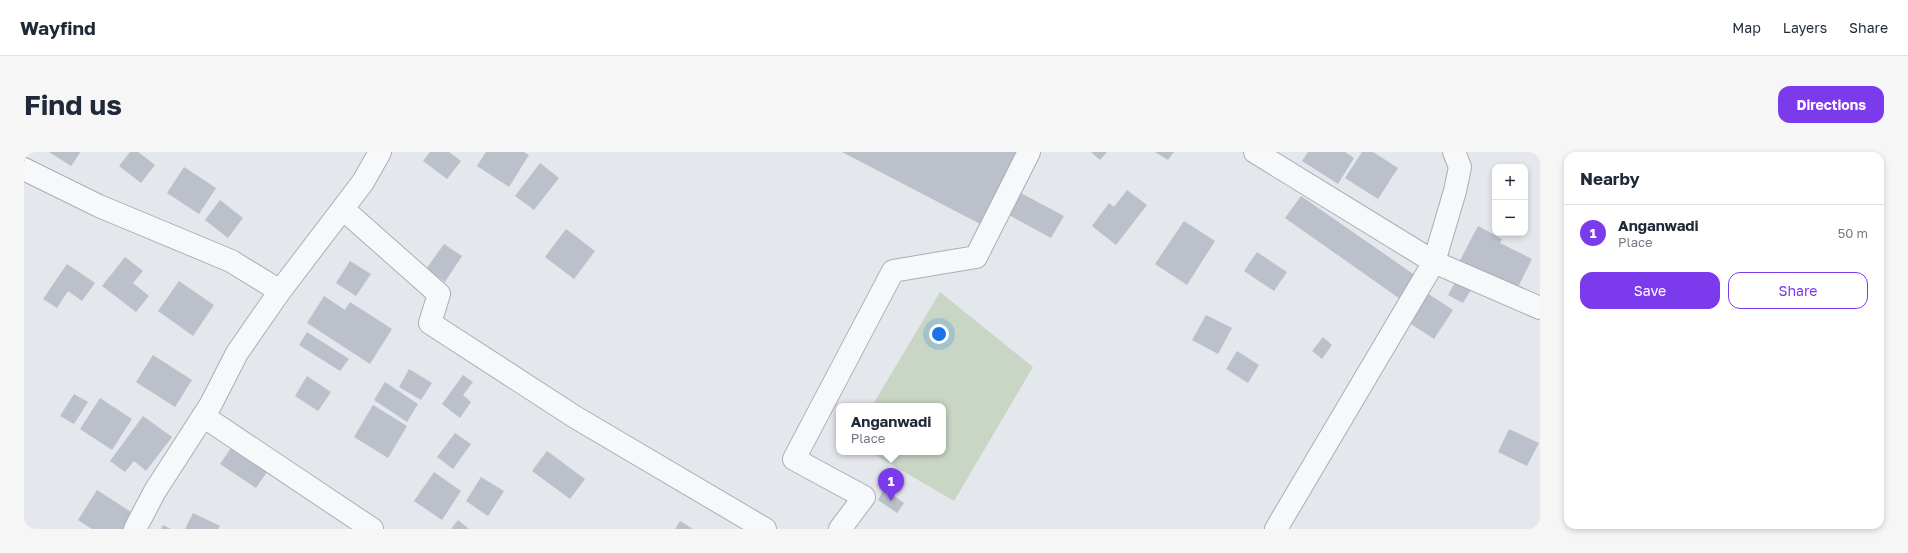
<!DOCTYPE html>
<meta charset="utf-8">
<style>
body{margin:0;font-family:"Golos Text",sans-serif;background:#f6f6f7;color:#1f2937}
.controls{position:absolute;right:12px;top:12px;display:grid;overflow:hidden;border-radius:8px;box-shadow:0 2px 6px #0003}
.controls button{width:36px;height:36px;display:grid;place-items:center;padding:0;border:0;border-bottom:1px solid #e0e1e3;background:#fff;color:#1f2937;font:20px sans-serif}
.you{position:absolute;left:915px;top:182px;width:14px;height:14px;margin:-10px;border:3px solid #fff;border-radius:50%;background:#1a73e8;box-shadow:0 0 0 6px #1a73e833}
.badge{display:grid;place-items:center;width:26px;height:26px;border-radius:50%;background:#7c3aed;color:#fff;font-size:13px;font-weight:700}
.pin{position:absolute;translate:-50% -33px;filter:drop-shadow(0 1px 2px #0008)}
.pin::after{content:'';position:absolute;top:21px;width:14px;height:12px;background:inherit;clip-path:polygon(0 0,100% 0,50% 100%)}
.popup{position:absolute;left:812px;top:251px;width:110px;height:52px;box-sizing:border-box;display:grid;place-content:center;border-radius:8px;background:#fff;filter:drop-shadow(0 1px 3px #0005);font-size:13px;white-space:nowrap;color:#747a83}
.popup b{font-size:15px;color:#1f2937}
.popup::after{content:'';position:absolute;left:50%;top:100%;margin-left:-8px;border:8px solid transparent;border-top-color:#fff}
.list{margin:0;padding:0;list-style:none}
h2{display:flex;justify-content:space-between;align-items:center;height:52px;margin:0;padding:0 16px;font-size:17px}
h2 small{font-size:13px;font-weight:400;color:#747a83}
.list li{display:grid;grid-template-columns:26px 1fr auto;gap:12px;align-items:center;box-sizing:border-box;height:56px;padding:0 16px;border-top:1px solid #e0e1e3}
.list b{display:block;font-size:15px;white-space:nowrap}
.list p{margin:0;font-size:13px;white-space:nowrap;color:#747a83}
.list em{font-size:13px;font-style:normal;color:#747a83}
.actions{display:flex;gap:8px;padding:12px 16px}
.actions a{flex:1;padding:9px 0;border:1px solid #7c3aed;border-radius:12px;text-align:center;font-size:14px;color:#7c3aed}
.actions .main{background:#7c3aed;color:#fff}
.map{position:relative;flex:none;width:1516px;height:377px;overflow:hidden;border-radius:12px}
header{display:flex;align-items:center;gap:24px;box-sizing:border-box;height:56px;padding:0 20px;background:#fff;border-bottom:1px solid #e0e1e3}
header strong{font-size:19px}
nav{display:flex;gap:22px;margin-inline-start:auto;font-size:14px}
.intro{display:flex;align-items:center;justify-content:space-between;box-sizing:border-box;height:96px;padding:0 24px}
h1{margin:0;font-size:28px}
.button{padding:10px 18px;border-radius:12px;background:#7c3aed;color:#fff;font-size:14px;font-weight:700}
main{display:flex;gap:24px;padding:0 24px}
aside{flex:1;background:#fff;border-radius:12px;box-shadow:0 2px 6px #0003}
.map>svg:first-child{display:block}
.green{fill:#c9d6c5}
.building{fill:#bbc0ca}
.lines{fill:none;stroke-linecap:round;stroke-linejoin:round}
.minor-casing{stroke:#a9aeb7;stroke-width:24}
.path{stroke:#c2c5cb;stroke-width:2.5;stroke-dasharray:3 3;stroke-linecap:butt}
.minor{stroke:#f7f8fa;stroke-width:22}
</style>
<header>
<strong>Wayfind</strong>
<nav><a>Map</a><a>Layers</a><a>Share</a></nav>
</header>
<div class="intro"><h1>Find us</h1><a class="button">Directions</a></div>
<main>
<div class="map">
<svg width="1516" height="377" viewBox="0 0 1516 377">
<rect width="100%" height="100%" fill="#e4e7ec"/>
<!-- green -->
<path class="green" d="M916,140L1009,215L930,349L846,300H919V254H848Z"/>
<!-- building -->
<path class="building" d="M25,0H55L56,1L47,14Z
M106,0H114L131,13L117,31L95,14Z
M406,0H425L437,9L423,27L399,9Z
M462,0H500L505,3L485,35L453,14Z
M818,0H1000L962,75Z
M1067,0H1083L1076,8Z
M1131,0H1150L1144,8Z
M1284,0H1321L1330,6L1314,32L1278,9Z
M1338,0H1349L1374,16L1354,47L1321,26Z
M516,11L535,26L510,58L491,44Z
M160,15L192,36L175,62L143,41Z
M1103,38L1123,53L1092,93L1068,74L1085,51L1090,55Z
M993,39L1040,64L1027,86L981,61Z
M1277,44L1395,126L1379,149L1261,66Z
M196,48L219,66L204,86L181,68Z
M1160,69L1191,89L1163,133L1131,112Z
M1454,74L1478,87L1476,91L1508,107L1491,141L1434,112Z
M542,77L571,99L550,127L521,105Z
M420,92L438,104L421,130L402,117Z
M1233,100L1263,120L1250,139L1220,119Z
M101,105L119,119L109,131L125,144L112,160L78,134Z
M326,109L347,122L332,144L312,131Z
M43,112L71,131L58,149L44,139L33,156L19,147Z
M155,129L190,153L169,184L134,159Z
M1432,129L1447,138L1439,151L1424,143Z
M1400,139L1429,158L1410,187L1381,168Z
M300,144L321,158L326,150L368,177L346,212L283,171Z
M1182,163L1208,176L1194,202L1168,188Z
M283,180L325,207L316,219L275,193Z
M1299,185L1308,193L1298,207L1288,199Z
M1213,199L1235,213L1224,231L1202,217Z
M129,203L168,228L151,255L112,230Z
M385,217L408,231L397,248L375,235Z
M439,223L449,230L439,243L447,250L436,266L418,252Z
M283,224L307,240L294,259L271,244Z
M361,230L394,252L383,270L350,248Z
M50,242L64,250L50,272L36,264Z
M76,246L108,267L88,298L56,277Z
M349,253L383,274L364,306L330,285Z
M119,264L148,285L122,319L110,309L101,320L86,309Z
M1485,277L1515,291L1503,314L1474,300Z
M431,281L447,292L429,317L413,305Z
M211,290L247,314L232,336L196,312Z
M523,299L561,327L546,347L508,319Z
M410,320L437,339L418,368L390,349Z
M457,325L480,339L464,364L442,349Z
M860,337L880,351L873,361L854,348Z
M73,338L110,362L101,377H68L54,368Z
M169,361L196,374L194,377H161Z
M434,368L445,377H427Z
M656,369L669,377H651Z
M139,373L147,377H137Z"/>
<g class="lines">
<defs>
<path id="minor" d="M1231,0L1410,110L1516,156
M0,17L75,54L207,109L256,139
M319,57L415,142L406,171L551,265L741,377
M179,264L348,377
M111,377L131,339L187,252L213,201L256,139L339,30L356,0
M816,377L840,345L770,307L869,119L952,105L1005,0
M1252,377L1410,110L1431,39L1436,15L1430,0"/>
</defs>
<!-- minor casing -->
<use href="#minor" class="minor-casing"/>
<!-- path -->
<path class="path" d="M1513,0L1516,2"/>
<!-- minor -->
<use href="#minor" class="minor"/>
</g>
</svg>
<div class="controls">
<button>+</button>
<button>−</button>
</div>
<div class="you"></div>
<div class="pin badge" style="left:867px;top:349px">1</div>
<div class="popup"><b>Anganwadi</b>Place</div>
</div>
<aside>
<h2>Nearby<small></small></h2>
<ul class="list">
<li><span class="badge">1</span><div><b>Anganwadi</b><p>Place</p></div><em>50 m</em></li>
</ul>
<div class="actions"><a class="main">Save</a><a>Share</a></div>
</aside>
</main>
